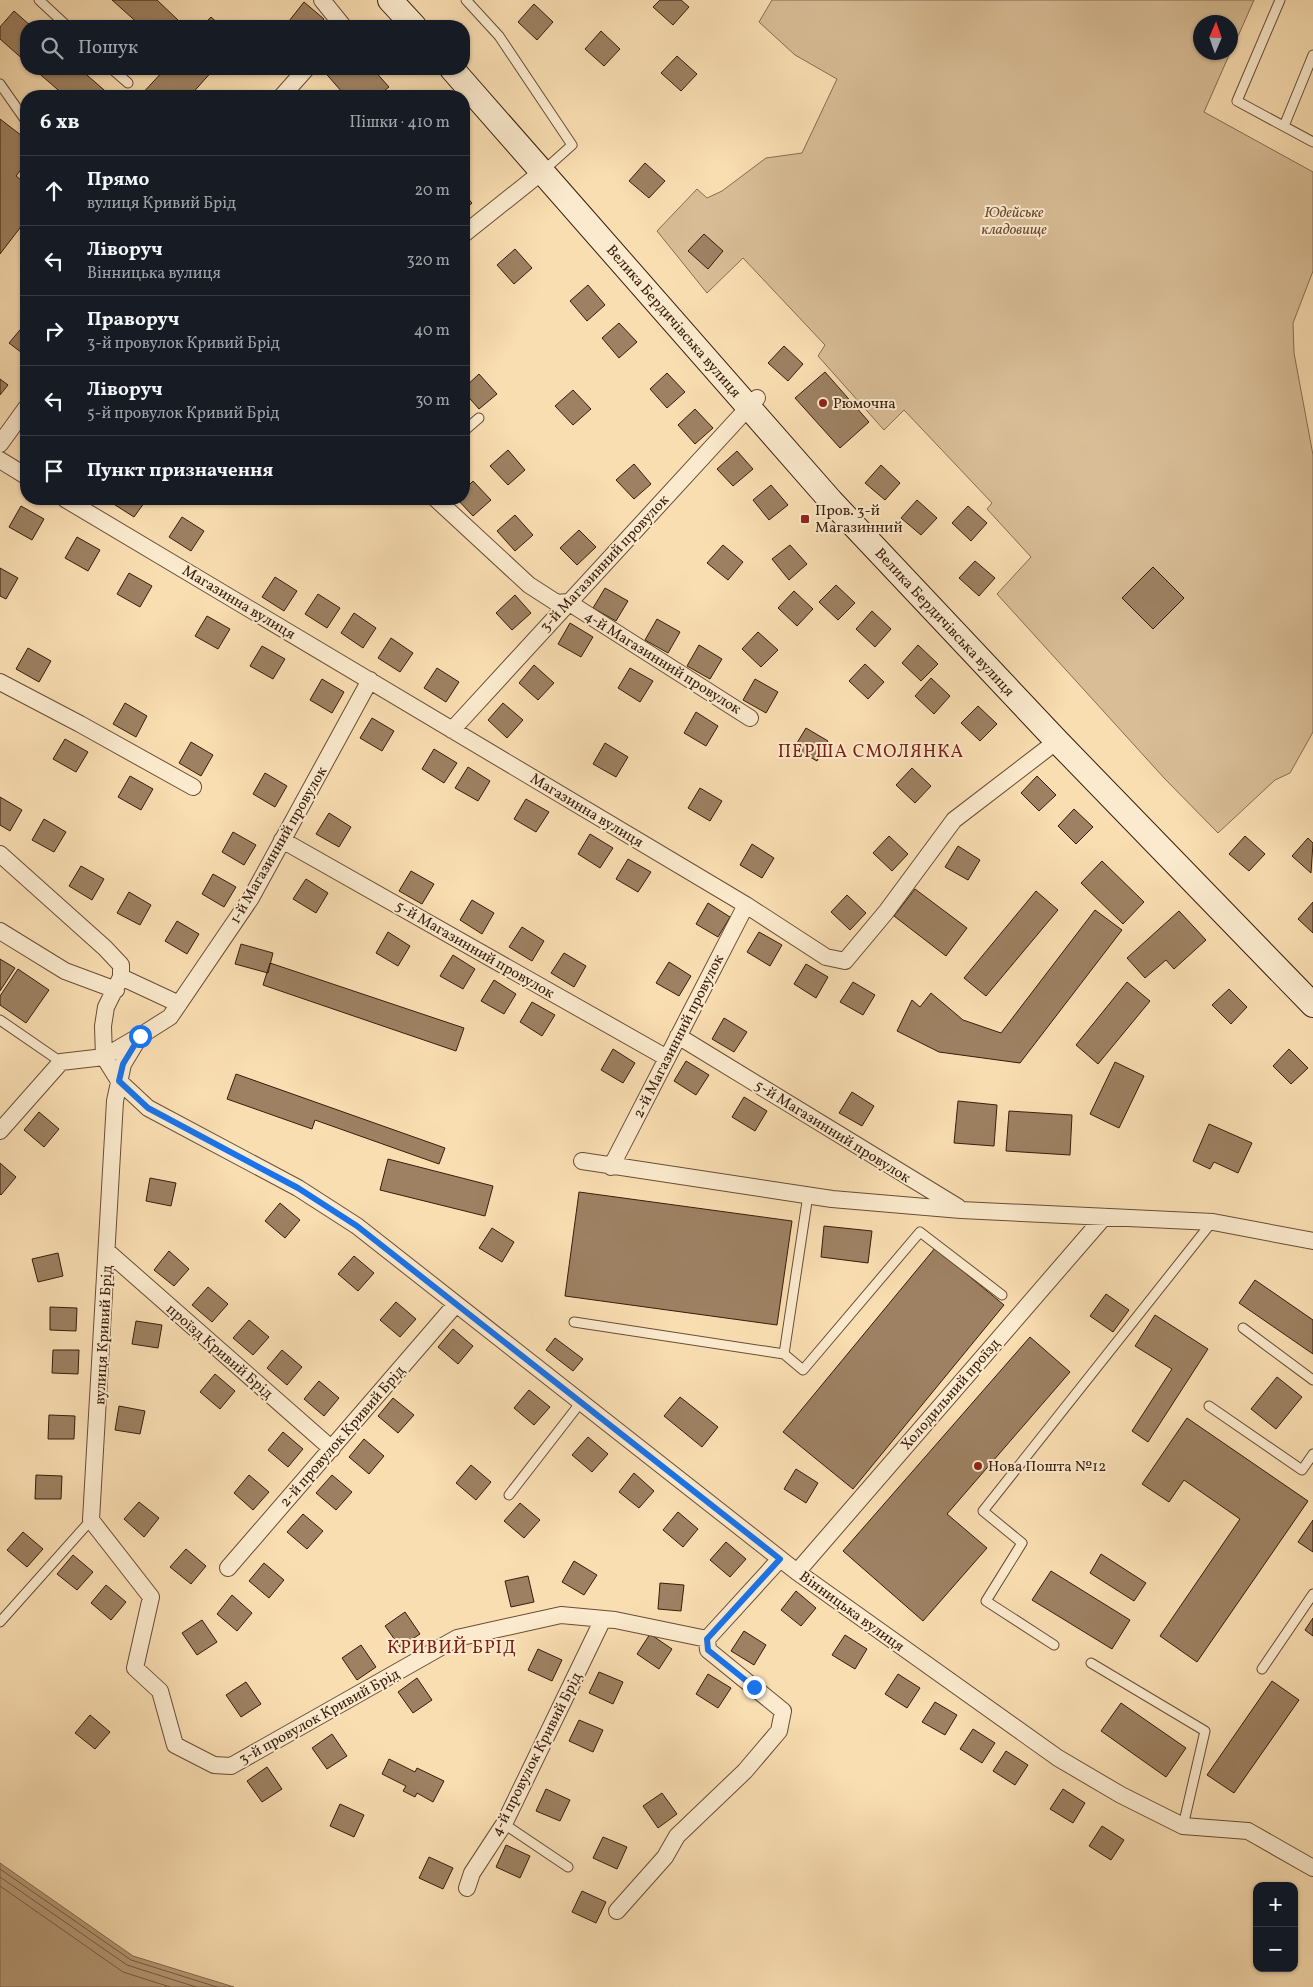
<!DOCTYPE html>
<html lang="uk">
<meta charset="utf-8">
<style>
body{margin:0;font-family:Vollkorn,serif;background:#242831;color:#f1f3f6}
.controls{position:absolute;right:15px;bottom:15px;display:grid;overflow:hidden;border-radius:10px;box-shadow:0 1px 4px #0004}
.controls button{width:45px;height:45px;display:grid;place-items:center;padding:0;border:0;border-bottom:1px solid #363941;background:#171b24;color:#f1f3f6;font:25px sans-serif}
.compass{position:absolute;left:1193px;top:15px;width:45px;height:45px;border-radius:50%;background:#171b24;box-shadow:0 1px 4px #0004;rotate:2deg}
.stop{position:absolute;width:15px;height:15px;margin:-11px;border:4px solid #1a73e8;border-radius:50%;background:#fff}
.stop.end{background:#1a73e8;border-color:#fff;box-shadow:0 1px 5px #0008}
.list{margin:0;padding:0;list-style:none}
h2{display:flex;justify-content:space-between;align-items:center;height:65px;margin:0;padding:0 20px;font-size:21px}
h2 small{font-size:16px;font-weight:400;color:#9ea1a6}
.list li{display:grid;grid-template-columns:32px 1fr auto;gap:15px;align-items:center;box-sizing:border-box;height:70px;padding:0 20px;border-top:1px solid #363941}
.list b{display:block;font-size:19px;white-space:nowrap}
.list p{margin:0;font-size:16px;white-space:nowrap;color:#9ea1a6}
.list em{font-size:16px;font-style:normal;color:#9ea1a6}
.icon{flex:none;width:28px;height:28px;fill:none;stroke:currentColor;stroke-width:2;stroke-linecap:round;stroke-linejoin:round}
.map{position:relative;flex:none;width:1313px;height:1987px;overflow:hidden}
.search{position:absolute;background:#171b24;box-shadow:0 1px 4px #0004;left:20px;top:20px;width:450px;height:55px;display:flex;align-items:center;gap:12px;box-sizing:border-box;padding:0 18px;border-radius:20px;color:#9ea1a6;font-size:19px}
.panel{position:absolute;background:#171b24;box-shadow:0 1px 4px #0004;left:20px;top:90px;width:450px;height:415px;border-radius:20px}
.map>svg:first-child{display:block}
.green{fill:#d8bd96;stroke:#886c50}
.water{fill:#b89c79;stroke:#85694d}
.lines{fill:none;stroke-linecap:round;stroke-linejoin:round}
.shore{stroke:#785c42;stroke-width:1}
.building{fill:#9d8162;stroke:#391c0b}
.lane-casing{stroke:#694c35;stroke-width:11}
.street-casing{stroke:#694c35;stroke-width:18}
.secondary-casing{stroke:#391c0b;stroke-width:26}
.lane{stroke:#fbeacd;stroke-width:9}
.street{stroke:#fbeacd;stroke-width:16}
.secondary{stroke:#fbeacd;stroke-width:24}
.route{stroke:#1a73e8;stroke-width:6}
.poi-dot{fill:#8f2418;stroke:#fbeacd;stroke-width:2}
.labels{text-anchor:middle;stroke-width:4;stroke-linejoin:round;paint-order:stroke}
.park-label{font-size:15px;font-style:italic;fill:#694c35;stroke:#fbeacd}
.street-label{font-size:15px;fill:#391c0b;stroke:#fbeacd}
.poi-label{font-size:15px;fill:#391c0b;stroke:#fbeacd;text-anchor:start}
.quarter-label{font-size:18px;letter-spacing:1px;fill:#7a1f14;stroke:#fbeacd}
</style>
<div class="map">
<svg width="1313" height="1987" viewBox="0 0 1313 1987">
<rect width="100%" height="100%" fill="#f9deb2"/>
<filter id="stains"><feTurbulence type="fractalNoise" baseFrequency=".004" numOctaves="4"/><feColorMatrix values="0 0 0 0 .2 0 0 0 0 .09 0 0 0 0 .02 0 0 0 .5 -.17"/></filter>
<radialGradient id="worn" r=".72"><stop offset=".6" stop-color="#630" stop-opacity="0"/><stop offset="1" stop-color="#630" stop-opacity=".3"/></radialGradient>
<!-- green -->
<path class="green" d="M772,0H1254L1231,52L1230,22H1200V52L1230,53L1204,112L1313,172V271L1293,323L1294,353L1313,455V732L1290,773L1275,780L1218,833L1165,779L997,594L1031,557L987,509L992,503L904,410L884,430L818,356L825,345L743,258L707,293L657,231L697,189L707,198L722,191L766,158L802,153L837,79L795,55L759,22Z"/>
<!-- water -->
<path class="water" d="M0,1863L133,1956L234,1987H0Z"/>
<g class="lines">
<!-- shore -->
<path class="shore" d="M0,1869L131,1960L217,1987
M0,1877L127,1965L196,1987
M0,1886L123,1972L170,1987"/>
</g>
<!-- building -->
<path class="building" d="M112,0H157L178,20L172,26H141Z
M660,0H681L689,7L673,25L653,7Z
M304,2L324,19L318,26H296L289,21Z
M534,4L553,22L537,40L518,22Z
M14,11L31,26H26V62L0,39V27Z
M211,17L221,26H202Z
M601,31L620,49L604,66L585,49Z
M677,56L697,74L681,91L661,73Z
M34,69H80L111,96H65Z
M165,69H214L190,96H140Z
M322,69H373L389,87L378,96H337L342,92Z
M0,119L26,139V163L16,176L26,184V220L0,254Z
M645,163L665,181L649,198L629,181Z
M464,194L472,203L464,211Z
M704,234L723,251L708,269L688,251Z
M515,249L532,268L514,284L497,265Z
M588,285L605,305L587,321L570,301Z
M619,323L637,342L619,358L602,338Z
M25,324L26,326V356L9,343Z
M784,346L803,364L788,381L768,363Z
M825,372L869,422L840,448L795,398Z
M667,373L685,392L667,408L650,389Z
M479,374L497,394L479,409L464,392V388Z
M0,379L8,385L0,395Z
M573,390L591,409L573,425L555,406Z
M695,409L713,428L695,444L678,425Z
M508,450L525,470L508,485L490,466Z
M737,451L753,469L733,486L717,469Z
M634,464L651,484L634,499L616,480Z
M881,465L900,483L885,500L865,483Z
M473,481L491,500L473,516L457,499H464V490Z
M771,485L788,505L769,520L753,500Z
M115,499H147L134,517L112,503Z
M917,500L937,518L921,535L901,518Z
M21,506L44,519L32,540L9,527Z
M968,506L987,523L971,541L952,523Z
M515,515L533,535L515,551L497,531Z
M182,517L204,531L191,551L169,537Z
M579,530L596,547L577,565L560,548Z
M77,537L100,550L88,571L65,558Z
M723,545L743,562L728,580L707,563Z
M790,545L807,564L789,580L772,559Z
M975,561L995,578L979,596L959,578Z
M1153,567L1184,598L1153,629L1122,598Z
M0,568L18,578L6,599L0,596Z
M129,573L152,586L140,607L117,594Z
M275,577L297,591L284,611L262,597Z
M836,585L855,603L838,620L819,602Z
M605,588L628,601L616,621L593,608Z
M794,591L813,609L797,626L778,608Z
M318,594L340,608L327,628L305,614Z
M515,595L531,613L512,630L496,613Z
M872,611L891,629L875,647L856,629Z
M354,613L376,628L363,648L341,633Z
M207,616L230,629L218,649L195,636Z
M657,619L680,632L668,653L645,640Z
M570,623L593,637L581,657L558,644Z
M758,632L778,650L761,667L742,649Z
M391,638L413,653L400,672L378,658Z
M699,645L722,659L710,679L687,666Z
M918,645L938,664L921,681L902,663Z
M262,646L285,659L273,679L250,666Z
M28,648L51,661L39,682L16,669Z
M865,664L884,682L868,699L849,681Z
M534,665L554,683L538,700L519,683Z
M437,668L459,682L446,702L424,688Z
M630,668L653,681L640,702L618,688Z
M931,678L950,696L934,714L915,696Z
M322,679L344,692L332,713L310,700Z
M755,679L778,692L766,713L743,700Z
M125,703L147,716L136,737L113,724Z
M503,703L523,720L507,738L488,720Z
M978,706L997,724L980,741L961,723Z
M696,712L718,726L706,746L684,733Z
M372,718L394,731L382,751L360,738Z
M806,728L828,741L817,761L794,748Z
M65,739L88,752L76,772L53,759Z
M191,742L213,755L201,776L179,763Z
M605,743L628,757L616,777L593,764Z
M434,749L457,763L444,783L422,769Z
M468,767L490,781L478,801L455,788Z
M912,768L931,786L915,803L896,785Z
M265,773L287,786L275,807L253,794Z
M130,776L153,789L141,810L118,797Z
M1037,776L1056,795L1039,811L1021,793Z
M700,788L722,801L710,821L688,808Z
M0,797L22,810L10,831L0,825Z
M526,799L549,812L536,832L514,819Z
M1074,809L1093,827L1076,844L1058,826Z
M329,813L351,827L339,847L316,834Z
M44,819L66,832L54,852L32,840Z
M233,832L256,845L244,865L222,852Z
M590,834L613,848L600,868L578,854Z
M889,836L908,854L892,871L873,853Z
M1245,836L1265,854L1249,871L1229,854Z
M1308,838L1313,843L1311,873L1292,856Z
M752,844L774,858L762,878L740,865Z
M958,846L980,860L968,880L945,867Z
M628,859L651,872L638,892L616,879Z
M1102,861L1144,902L1123,924L1081,883Z
M81,866L104,879L92,900L69,886Z
M411,871L434,884L422,904L399,891Z
M213,874L236,887L224,907L202,894Z
M306,879L328,893L316,913L293,899Z
M915,889L967,928L946,956L894,916Z
M1036,891L1058,910L986,996L964,978Z
M129,892L151,905L140,925L117,913Z
M847,895L866,913L850,930L831,912Z
M472,900L494,913L482,934L460,920Z
M1313,902V933L1298,919Z
M708,903L730,917L718,937L696,924Z
M1095,910L1122,930L1020,1063L939,1052L897,1031L912,1000L920,1007L931,993L963,1020L1001,1033Z
M1179,911L1206,940L1174,969L1166,960L1145,978L1127,958Z
M177,921L199,934L187,954L165,941Z
M522,927L544,941L532,961L509,947Z
M388,932L410,946L398,966L376,953Z
M759,932L782,945L770,966L747,952Z
M241,944L273,953L268,973L235,964Z
M564,953L586,966L574,987L551,973Z
M453,955L475,969L463,989L440,976Z
M0,959L15,968L0,991Z
M669,962L691,976L679,996L656,983Z
M270,963L464,1028L456,1051L263,985Z
M806,964L828,977L816,998L794,984Z
M18,969L49,990L26,1023L0,1005V996Z
M494,980L516,994L504,1014L481,1001Z
M853,982L875,995L863,1015L840,1002Z
M1127,982L1150,1001L1098,1064L1076,1045Z
M1229,989L1247,1007L1231,1024L1212,1005Z
M532,1002L555,1015L542,1036L520,1022Z
M724,1018L747,1032L734,1052L712,1039Z
M613,1049L635,1063L623,1083L601,1070Z
M1289,1049L1308,1068L1291,1084L1273,1066Z
M686,1061L709,1075L696,1095L674,1081Z
M1115,1062L1144,1076L1119,1128L1090,1114Z
M236,1074L445,1148L439,1164L315,1120L312,1129L227,1099Z
M852,1092L874,1106L862,1126L839,1113Z
M744,1097L767,1111L755,1131L732,1117Z
M958,1101L997,1105L994,1146L954,1143Z
M1009,1111L1072,1115L1070,1155L1006,1151Z
M39,1112L59,1129L44,1147L24,1130Z
M1209,1124L1252,1143L1238,1173L1214,1162L1210,1169L1193,1161Z
M388,1159L493,1186L485,1216L380,1190Z
M0,1163L16,1177L1,1195L0,1194Z
M150,1178L176,1183L171,1206L146,1201Z
M579,1192L792,1221L777,1325L565,1296Z
M280,1203L300,1220L285,1238L265,1221Z
M824,1226L872,1231L868,1263L821,1257Z
M492,1228L514,1242L502,1262L479,1248Z
M935,1248L1004,1305L853,1489L783,1432Z
M169,1251L189,1269L174,1286L154,1270Z
M58,1253L63,1276L38,1282L32,1259Z
M354,1256L374,1273L358,1291L338,1274Z
M1255,1280L1313,1320V1354L1239,1303Z
M208,1287L228,1304L212,1322L192,1305Z
M1106,1294L1129,1310L1113,1332L1090,1316Z
M396,1302L416,1319L400,1337L380,1320Z
M50,1307L77,1308L76,1331L50,1330Z
M1155,1315L1208,1349L1148,1442L1132,1431L1172,1369L1135,1346Z
M249,1320L269,1337L253,1355L233,1338Z
M136,1321L162,1325L158,1348L132,1344Z
M453,1329L473,1346L458,1364L438,1347Z
M1030,1337L1070,1372L947,1514L987,1548L923,1621L843,1551Z
M555,1338L583,1359L573,1371L546,1350Z
M53,1350H79L78,1374L52,1373Z
M282,1350L302,1367L287,1385L267,1368Z
M215,1374L235,1391L220,1409L200,1392Z
M1277,1377L1302,1397L1276,1429L1251,1409Z
M319,1381L339,1398L324,1416L304,1399Z
M529,1390L550,1407L534,1425L514,1408Z
M680,1397L718,1427L702,1447L664,1416Z
M393,1398L414,1415L398,1433L378,1416Z
M119,1406L145,1411L140,1434L115,1430Z
M49,1415L75,1416L74,1439H48Z
M1187,1418L1308,1501L1197,1662L1160,1636L1240,1519L1184,1480L1169,1502L1142,1484Z
M283,1432L303,1449L288,1467L268,1450Z
M588,1437L608,1454L592,1472L572,1455Z
M364,1439L384,1456L369,1474L349,1457Z
M471,1465L491,1482L476,1500L456,1483Z
M796,1469L818,1483L806,1503L784,1489Z
M634,1473L654,1491L639,1508L619,1492Z
M36,1475L62,1476L61,1499H35Z
M249,1475L269,1492L253,1510L234,1493Z
M332,1475L352,1492L336,1510L316,1493Z
M139,1502L159,1518L144,1537L124,1519Z
M520,1503L540,1520L524,1538L504,1521Z
M678,1512L698,1529L683,1547L663,1530Z
M303,1514L323,1531L307,1549L287,1532Z
M1313,1520V1552L1298,1542Z
M23,1532L43,1549L27,1567L7,1550Z
M726,1542L746,1559L730,1577L710,1560Z
M186,1549L206,1566L191,1584L170,1567Z
M1101,1554L1146,1583L1134,1601L1090,1573Z
M73,1555L93,1572L77,1590L57,1574Z
M574,1561L597,1575L584,1595L562,1582Z
M264,1563L284,1580L269,1598L249,1581Z
M1051,1571L1130,1620L1112,1649L1032,1600Z
M528,1576L534,1602L511,1607L505,1581Z
M660,1583L684,1585L681,1611L658,1609Z
M106,1585L126,1602L111,1620L91,1603Z
M796,1591L816,1608L801,1626L781,1610Z
M232,1595L252,1613L237,1631L217,1614Z
M405,1612L420,1634L400,1647L385,1626Z
M1313,1618V1636L1305,1630Z
M202,1620L217,1642L197,1655L182,1633Z
M744,1631L766,1645L754,1665L731,1651Z
M650,1634L672,1649L659,1669L637,1654Z
M845,1635L867,1649L855,1669L832,1655Z
M361,1645L376,1667L357,1680L342,1658Z
M538,1649L562,1660L552,1681L528,1670Z
M599,1672L623,1682L613,1704L589,1693Z
M708,1674L731,1688L718,1708L696,1694Z
M898,1674L920,1688L907,1708L885,1694Z
M417,1678L432,1700L413,1713L398,1692Z
M1272,1681L1299,1700L1234,1793L1207,1775Z
M246,1682L261,1704L241,1717L226,1695Z
M935,1702L957,1715L945,1735L922,1722Z
M1121,1703L1186,1748L1166,1777L1101,1731Z
M90,1715L110,1732L95,1749L75,1733Z
M579,1720L603,1730L593,1752L569,1741Z
M973,1729L995,1743L982,1763L960,1749Z
M332,1734L347,1756L327,1769L312,1748Z
M1006,1751L1028,1765L1015,1785L993,1771Z
M389,1759L415,1772L417,1768L444,1781L433,1802L417,1793L415,1797L403,1791L406,1786L382,1774Z
M267,1767L282,1789L262,1802L247,1781Z
M546,1789L570,1800L560,1821L536,1811Z
M1063,1789L1085,1803L1073,1823L1050,1809Z
M662,1793L677,1814L658,1828L643,1806Z
M340,1804L364,1815L354,1837L330,1826Z
M1102,1826L1124,1840L1111,1860L1089,1846Z
M603,1837L627,1847L617,1869L593,1858Z
M506,1845L530,1856L520,1878L496,1867Z
M429,1857L453,1868L443,1889L419,1878Z
M582,1891L606,1902L596,1923L572,1912Z"/>
<g class="lines">
<defs>
<path id="lane" d="M39,0L67,26
M466,0L499,36L572,145L543,171
M1280,0L1237,101L1313,142
M112,69L128,83
M0,84L26,121
M1284,126L1313,55
M464,431L479,418
M0,1020L61,1062
M574,1322L784,1354L808,1195
M1243,1328L1313,1380
M784,1354L803,1370L920,1232L1002,1295
M1209,1406L1302,1470L1313,1454
M509,1495L581,1402
M0,1622L91,1520
M1054,1645L986,1601L1022,1543L983,1511L1212,1222
M1091,1663L1205,1731L1183,1826
M1262,1669L1313,1594
M504,1824L568,1867"/>
<path id="street" d="M322,0L343,26
M282,96L306,69
M464,234L543,171
M0,444L26,408
M0,460L26,476
M65,499L746,905L826,957L845,961L886,912L954,820L1057,741
M436,499L529,585L557,603L568,602L750,718
M370,680L251,898L170,1017L140,1036L123,1064L115,1101L91,1520L151,1597L135,1668L160,1691L175,1745L214,1765L231,1766L457,1638L561,1615L615,1620L707,1639L780,1559
M0,682L80,724L193,787
M452,730L757,398
M282,840L667,1058
M0,854L105,948L121,965V977L106,1007L103,1026L104,1057L119,1081L148,1108L298,1188L357,1226L797,1572L1058,1758L1121,1795L1183,1826L1248,1831L1313,1868
M0,931L65,971L116,990
M121,977L179,1004
M678,1036L958,1207
M0,1131L61,1062L104,1057L138,1037
M582,1161L832,1199L961,1210L1213,1222L1313,1241
M611,1167L746,905
M108,1252L332,1449
M228,1568L456,1304
M797,1572L1104,1217
M467,1888L472,1873L504,1824L603,1619
M617,1911L665,1857L677,1836L745,1771L779,1731L783,1711L708,1650L707,1639"/>
<path id="secondary" d="M390,0L414,26
M452,69L831,501L1057,741L1313,1005"/>
</defs>
<!-- lane casing -->
<use href="#lane" class="lane-casing"/>
<!-- street casing -->
<use href="#street" class="street-casing"/>
<!-- secondary casing -->
<use href="#secondary" class="secondary-casing"/>
<!-- lane -->
<use href="#lane" class="lane"/>
<!-- street -->
<use href="#street" class="street"/>
<!-- secondary -->
<use href="#secondary" class="secondary"/>
</g>
<g class="lines">
<!-- route -->
<path class="route" d="M140,1036L123,1064L119,1081L148,1108L298,1188L357,1226L780,1559L707,1639L708,1650L754,1687"/>
</g>
<!-- markers -->
<g class="poi-dot">
<circle cx="823" cy="403" r="5"/>
<rect x="800" y="514" width="10" height="10" rx="2.5"/>
<circle cx="978" cy="1466" r="5"/>
</g>
<g class="labels">
<!-- park labels -->
<g class="park-label">
<text x="1014" y="217">Юдейське<tspan x="1014" dy="17">кладовище</tspan></text>
</g>
<!-- street labels -->
<g class="street-label">
<text transform="translate(674 321) rotate(49)" y="5">Велика Бердичівська вулиця</text>
<text transform="translate(604 563) rotate(-47)" y="5">3-й Магазинний провулок</text>
<text transform="translate(239 602) rotate(31)" y="5">Магазинна вулиця</text>
<text transform="translate(945 622) rotate(47)" y="5">Велика Бердичівська вулиця</text>
<text transform="translate(663 662) rotate(32)" y="5">4-й Магазинний провулок</text>
<text transform="translate(587 810) rotate(31)" y="5">Магазинна вулиця</text>
<text transform="translate(278 845) rotate(-60)" y="5">1-й Магазинний провулок</text>
<text transform="translate(475 949) rotate(30)" y="5">5-й Магазинний провулок</text>
<text transform="translate(678 1036) rotate(-63)" y="5">2-й Магазинний провулок</text>
<text transform="translate(833 1131) rotate(32)" y="5">5-й Магазинний провулок</text>
<text transform="translate(103 1335) rotate(-87)" y="5">вулиця Кривий Брід</text>
<text transform="translate(220 1351) rotate(41)" y="5">проїзд Кривий Брід</text>
<text transform="translate(950 1394) rotate(-49)" y="5">Холодильний проїзд</text>
<text transform="translate(342 1436) rotate(-49)" y="5">2-й провулок Кривий Брід</text>
<text transform="translate(852 1611) rotate(36)" y="5">Вінницька вулиця</text>
<text transform="translate(319 1716) rotate(-29)" y="5">3-й провулок Кривий Брід</text>
<text transform="translate(536 1754) rotate(-63)" y="5">4-й провулок Кривий Брід</text>
</g>
<!-- poi labels -->
<g class="poi-label">
<text x="833" y="408">Рюмочна</text>
<text x="815" y="515">Пров. 3-й<tspan x="815" dy="17">Магазинний</tspan></text>
<text x="988" y="1471">Нова Пошта №12</text>
</g>
<!-- quarter labels -->
<g class="quarter-label">
<text x="871" y="757">ПЕРША СМОЛЯНКА</text>
<text x="452" y="1653">КРИВИЙ БРІД</text>
</g>
</g>
<rect width="100%" height="100%" filter="url(#stains)"/>
<rect width="100%" height="100%" fill="url(#worn)"/>
</svg>
<div class="controls">
<button>+</button>
<button>−</button>
</div>
<svg class="compass" viewBox="-18 -18 36 36"><path d="M0-13l5 13h-10z" fill="#e53935"/><path d="M0 13l5-13h-10z" fill="#9ea1a6"/></svg>
<div class="stop" style="left:140px;top:1036px"></div>
<div class="stop end" style="left:754px;top:1687px"></div>
<div class="search"><svg class="icon" aria-label="search" viewBox="0 0 24 24"><circle cx="10" cy="10" r="6"/><path d="M15 15l6 6"/></svg>Пошук</div>
<section class="panel">
<h2>6 хв<small>Пішки · 410 m</small></h2>
<ul class="list">
<li><svg class="icon" aria-label="ahead" viewBox="0 0 24 24"><path d="M12 20V5M6 11l6-6 6 6"/></svg><div><b>Прямо</b><p>вулиця Кривий Брід</p></div><em>20 m</em></li>
<li><svg class="icon" aria-label="left" viewBox="0 0 24 24"><path d="M17 20v-9H6M10 6l-5 5 5 5"/></svg><div><b>Ліворуч</b><p>Вінницька вулиця</p></div><em>320 m</em></li>
<li><svg class="icon" aria-label="right" viewBox="0 0 24 24"><path d="M7 20v-9h11M14 6l5 5-5 5"/></svg><div><b>Праворуч</b><p>3-й провулок Кривий Брід</p></div><em>40 m</em></li>
<li><svg class="icon" aria-label="left" viewBox="0 0 24 24"><path d="M17 20v-9H6M10 6l-5 5 5 5"/></svg><div><b>Ліворуч</b><p>5-й провулок Кривий Брід</p></div><em>30 m</em></li>
<li><svg class="icon" aria-label="arrive" viewBox="0 0 24 24"><path d="M6 21V4h12l-3 4 3 4H6"/></svg><div><b>Пункт призначення</b></div></li>
</ul>
</section>
</div>
